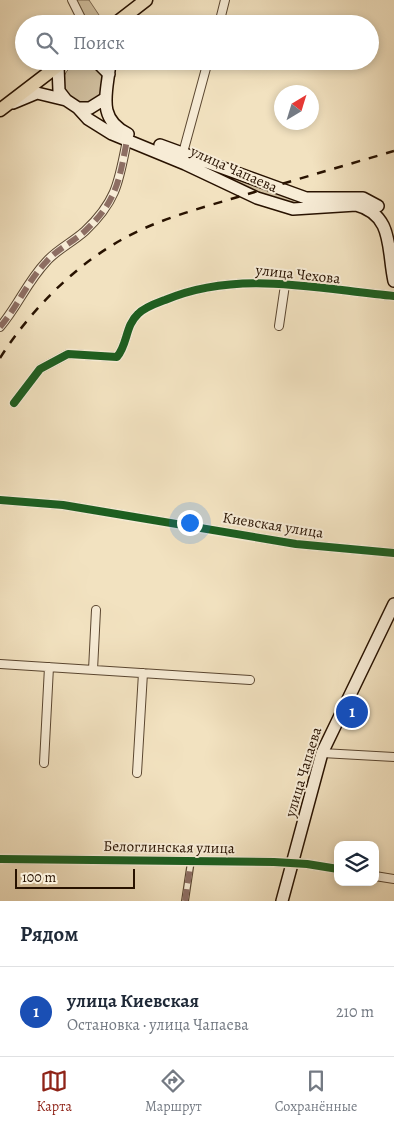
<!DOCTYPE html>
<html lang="ru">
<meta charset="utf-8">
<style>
body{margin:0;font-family:Alegreya,serif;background:#f2f2f3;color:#1f2937}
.controls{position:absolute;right:15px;bottom:15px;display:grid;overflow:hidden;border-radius:10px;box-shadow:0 2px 8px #0003}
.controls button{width:45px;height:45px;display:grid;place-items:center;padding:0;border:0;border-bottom:1px solid #e0e1e3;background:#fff;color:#1f2937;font:25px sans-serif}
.compass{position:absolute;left:274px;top:85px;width:45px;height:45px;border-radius:50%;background:#fff;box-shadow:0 2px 8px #0003;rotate:38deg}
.scale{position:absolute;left:15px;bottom:12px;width:120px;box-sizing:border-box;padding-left:5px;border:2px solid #281200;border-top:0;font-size:14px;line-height:18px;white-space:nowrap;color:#281200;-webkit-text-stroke:4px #f7ecd6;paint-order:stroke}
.you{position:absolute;left:189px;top:522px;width:18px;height:18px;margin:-12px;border:4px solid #fff;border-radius:50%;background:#1a73e8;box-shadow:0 0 0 8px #1a73e833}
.badge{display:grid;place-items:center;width:32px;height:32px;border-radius:50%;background:#8f2418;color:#fff;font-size:16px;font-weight:700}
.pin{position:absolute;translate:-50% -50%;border:2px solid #fff;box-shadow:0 1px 5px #0006}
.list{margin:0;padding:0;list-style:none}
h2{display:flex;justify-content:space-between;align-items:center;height:65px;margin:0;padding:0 20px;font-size:21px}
h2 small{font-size:16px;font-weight:400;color:#747a83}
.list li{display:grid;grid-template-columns:32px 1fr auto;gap:15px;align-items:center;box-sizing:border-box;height:90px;padding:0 20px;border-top:1px solid #e0e1e3}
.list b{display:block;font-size:19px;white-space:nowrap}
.list p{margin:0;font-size:16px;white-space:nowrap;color:#747a83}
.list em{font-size:16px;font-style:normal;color:#747a83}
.icon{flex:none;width:28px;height:28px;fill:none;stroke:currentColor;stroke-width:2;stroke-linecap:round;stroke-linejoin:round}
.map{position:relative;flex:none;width:394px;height:901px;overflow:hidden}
.search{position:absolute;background:#fff;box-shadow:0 2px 8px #0003;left:15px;right:15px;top:15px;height:55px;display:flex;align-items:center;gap:12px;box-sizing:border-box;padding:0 18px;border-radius:28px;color:#747a83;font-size:19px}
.sheet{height:155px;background:#fff}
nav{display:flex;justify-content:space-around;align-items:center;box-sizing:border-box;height:70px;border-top:1px solid #e0e1e3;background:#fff;font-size:14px;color:#747a83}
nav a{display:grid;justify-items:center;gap:2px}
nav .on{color:#8f2418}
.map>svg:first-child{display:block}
.grass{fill:#d0bf9f;stroke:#7c6850}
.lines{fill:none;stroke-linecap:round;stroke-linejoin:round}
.pedestrian-casing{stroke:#5a4630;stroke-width:8}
.minor-casing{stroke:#5a4630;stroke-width:10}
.secondary-casing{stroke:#281200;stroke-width:14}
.primary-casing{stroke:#281200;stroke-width:15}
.pedestrian{stroke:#f7ecd6;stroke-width:5.5}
.minor{stroke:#f7ecd6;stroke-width:8}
.secondary{stroke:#f7ecd6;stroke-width:11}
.primary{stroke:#f2e2c0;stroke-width:12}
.rail{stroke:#281200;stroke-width:2.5;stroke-dasharray:9 9;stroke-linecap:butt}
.quiet{stroke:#8d6e63;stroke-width:6;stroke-dasharray:12 6;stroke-linecap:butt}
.cycleway-casing{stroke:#f7ecd6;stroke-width:11}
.cycleway{stroke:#1b5e20;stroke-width:8}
.labels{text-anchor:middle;stroke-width:4;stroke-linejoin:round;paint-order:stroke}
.street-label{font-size:15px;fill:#281200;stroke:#f7ecd6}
</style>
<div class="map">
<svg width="394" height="901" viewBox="0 0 394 901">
<rect width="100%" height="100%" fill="#f2e2c0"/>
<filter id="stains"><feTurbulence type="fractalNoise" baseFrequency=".004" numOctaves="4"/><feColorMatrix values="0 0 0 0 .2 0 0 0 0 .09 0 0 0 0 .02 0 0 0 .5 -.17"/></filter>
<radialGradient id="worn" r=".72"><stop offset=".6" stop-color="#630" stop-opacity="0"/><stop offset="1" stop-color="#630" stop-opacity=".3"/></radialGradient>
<!-- grass -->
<path class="grass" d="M75,0H89L101,18L93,24H86Z
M63 83a20 20 0 1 1 40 0a20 20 0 1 1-40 0Z
M189,160L320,204C269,205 233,182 189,160Z"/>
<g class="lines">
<defs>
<path id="pedestrian" d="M185,901L191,861"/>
<path id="minor" d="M72,0L84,24
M219,24L225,0
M184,149L208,61
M279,326L285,285
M0,327C18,306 27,282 46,262C56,250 73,242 85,231C117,201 119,181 127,140
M14,403L40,369L68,354L117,357C128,344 125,326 138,314C145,307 157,303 165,300C238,269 318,289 394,296
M0,500L63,505L296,544L394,553
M0,664L250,680
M93,670L96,610
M322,753L394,757
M44,763L49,667
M137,773L143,673
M0,859L274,862L307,864L338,869
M375,876L394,879"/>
<path id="secondary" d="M96,61L109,74
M110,61C108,91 95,118 128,134
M58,66L59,91L66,100
M13,103L37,93L66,100L78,108L88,119L112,134L185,164L257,198L293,209L356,205C394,215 387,249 394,281
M78,108H90L106,98
M160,145L306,198H363L378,206
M282,901L322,753L394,604"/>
<path id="primary" d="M115,24L146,0
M0,110L64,61"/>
</defs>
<!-- pedestrian casing -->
<use href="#pedestrian" class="pedestrian-casing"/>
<!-- minor casing -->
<use href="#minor" class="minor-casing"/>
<!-- secondary casing -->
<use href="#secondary" class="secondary-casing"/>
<!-- primary casing -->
<use href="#primary" class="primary-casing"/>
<!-- pedestrian -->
<use href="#pedestrian" class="pedestrian"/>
<!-- minor -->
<use href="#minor" class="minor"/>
<!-- secondary -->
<use href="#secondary" class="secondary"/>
<!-- primary -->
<use href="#primary" class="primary"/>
<!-- rail -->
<path class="rail" d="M0,358C30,311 73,267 121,240C154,221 194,210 231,199C285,183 339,167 394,151"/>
<!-- quiet -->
<path class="quiet" d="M0,327C18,306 27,282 46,262C56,250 73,242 85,231C117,201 119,181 127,140
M185,901L191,861"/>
<defs>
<path id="cycleway" d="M14,403L40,369L68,354L117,357C128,344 125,326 138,314C145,307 157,303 165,300C238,269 318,289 394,296
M0,500L63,505L296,544L394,553
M0,859L274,862L307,864L338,869"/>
</defs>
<!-- cycleway casing -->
<use href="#cycleway" class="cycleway-casing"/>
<!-- cycleway -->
<use href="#cycleway" class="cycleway"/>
</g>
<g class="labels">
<!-- street labels -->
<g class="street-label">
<text transform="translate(234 169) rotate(24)" y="5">улица Чапаева</text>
<text transform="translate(298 274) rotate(6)" y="5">улица Чехова</text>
<text transform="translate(273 525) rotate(9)" y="5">Киевская улица</text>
<text transform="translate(303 772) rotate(-73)" y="5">улица Чапаева</text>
<text transform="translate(169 847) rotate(1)" y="5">Белоглинская улица</text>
</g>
</g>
<rect width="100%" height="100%" filter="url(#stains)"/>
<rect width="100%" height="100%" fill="url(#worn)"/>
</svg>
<div class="controls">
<button><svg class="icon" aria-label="layers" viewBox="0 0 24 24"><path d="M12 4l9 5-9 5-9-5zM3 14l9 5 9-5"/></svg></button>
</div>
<svg class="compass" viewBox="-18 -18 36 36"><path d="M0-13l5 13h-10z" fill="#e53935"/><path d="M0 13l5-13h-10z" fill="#747a83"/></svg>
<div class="scale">100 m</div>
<div class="you"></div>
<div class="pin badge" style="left:352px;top:712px;background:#1a4fb4">1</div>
<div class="search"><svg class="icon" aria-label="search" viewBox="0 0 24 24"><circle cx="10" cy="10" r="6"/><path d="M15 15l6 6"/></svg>Поиск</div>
</div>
<section class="sheet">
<h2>Рядом<small></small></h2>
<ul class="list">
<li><span class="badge" style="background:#1a4fb4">1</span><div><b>улица Киевская</b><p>Остановка · улица Чапаева</p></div><em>210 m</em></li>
</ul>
</section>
<nav>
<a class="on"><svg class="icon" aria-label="map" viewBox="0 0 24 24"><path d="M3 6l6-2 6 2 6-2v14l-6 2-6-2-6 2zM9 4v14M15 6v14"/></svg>Карта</a>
<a><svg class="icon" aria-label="directions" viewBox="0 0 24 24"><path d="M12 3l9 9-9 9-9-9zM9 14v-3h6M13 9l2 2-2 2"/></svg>Маршрут</a>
<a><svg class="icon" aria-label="saved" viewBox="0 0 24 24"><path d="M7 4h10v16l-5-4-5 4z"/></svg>Сохранённые</a>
</nav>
